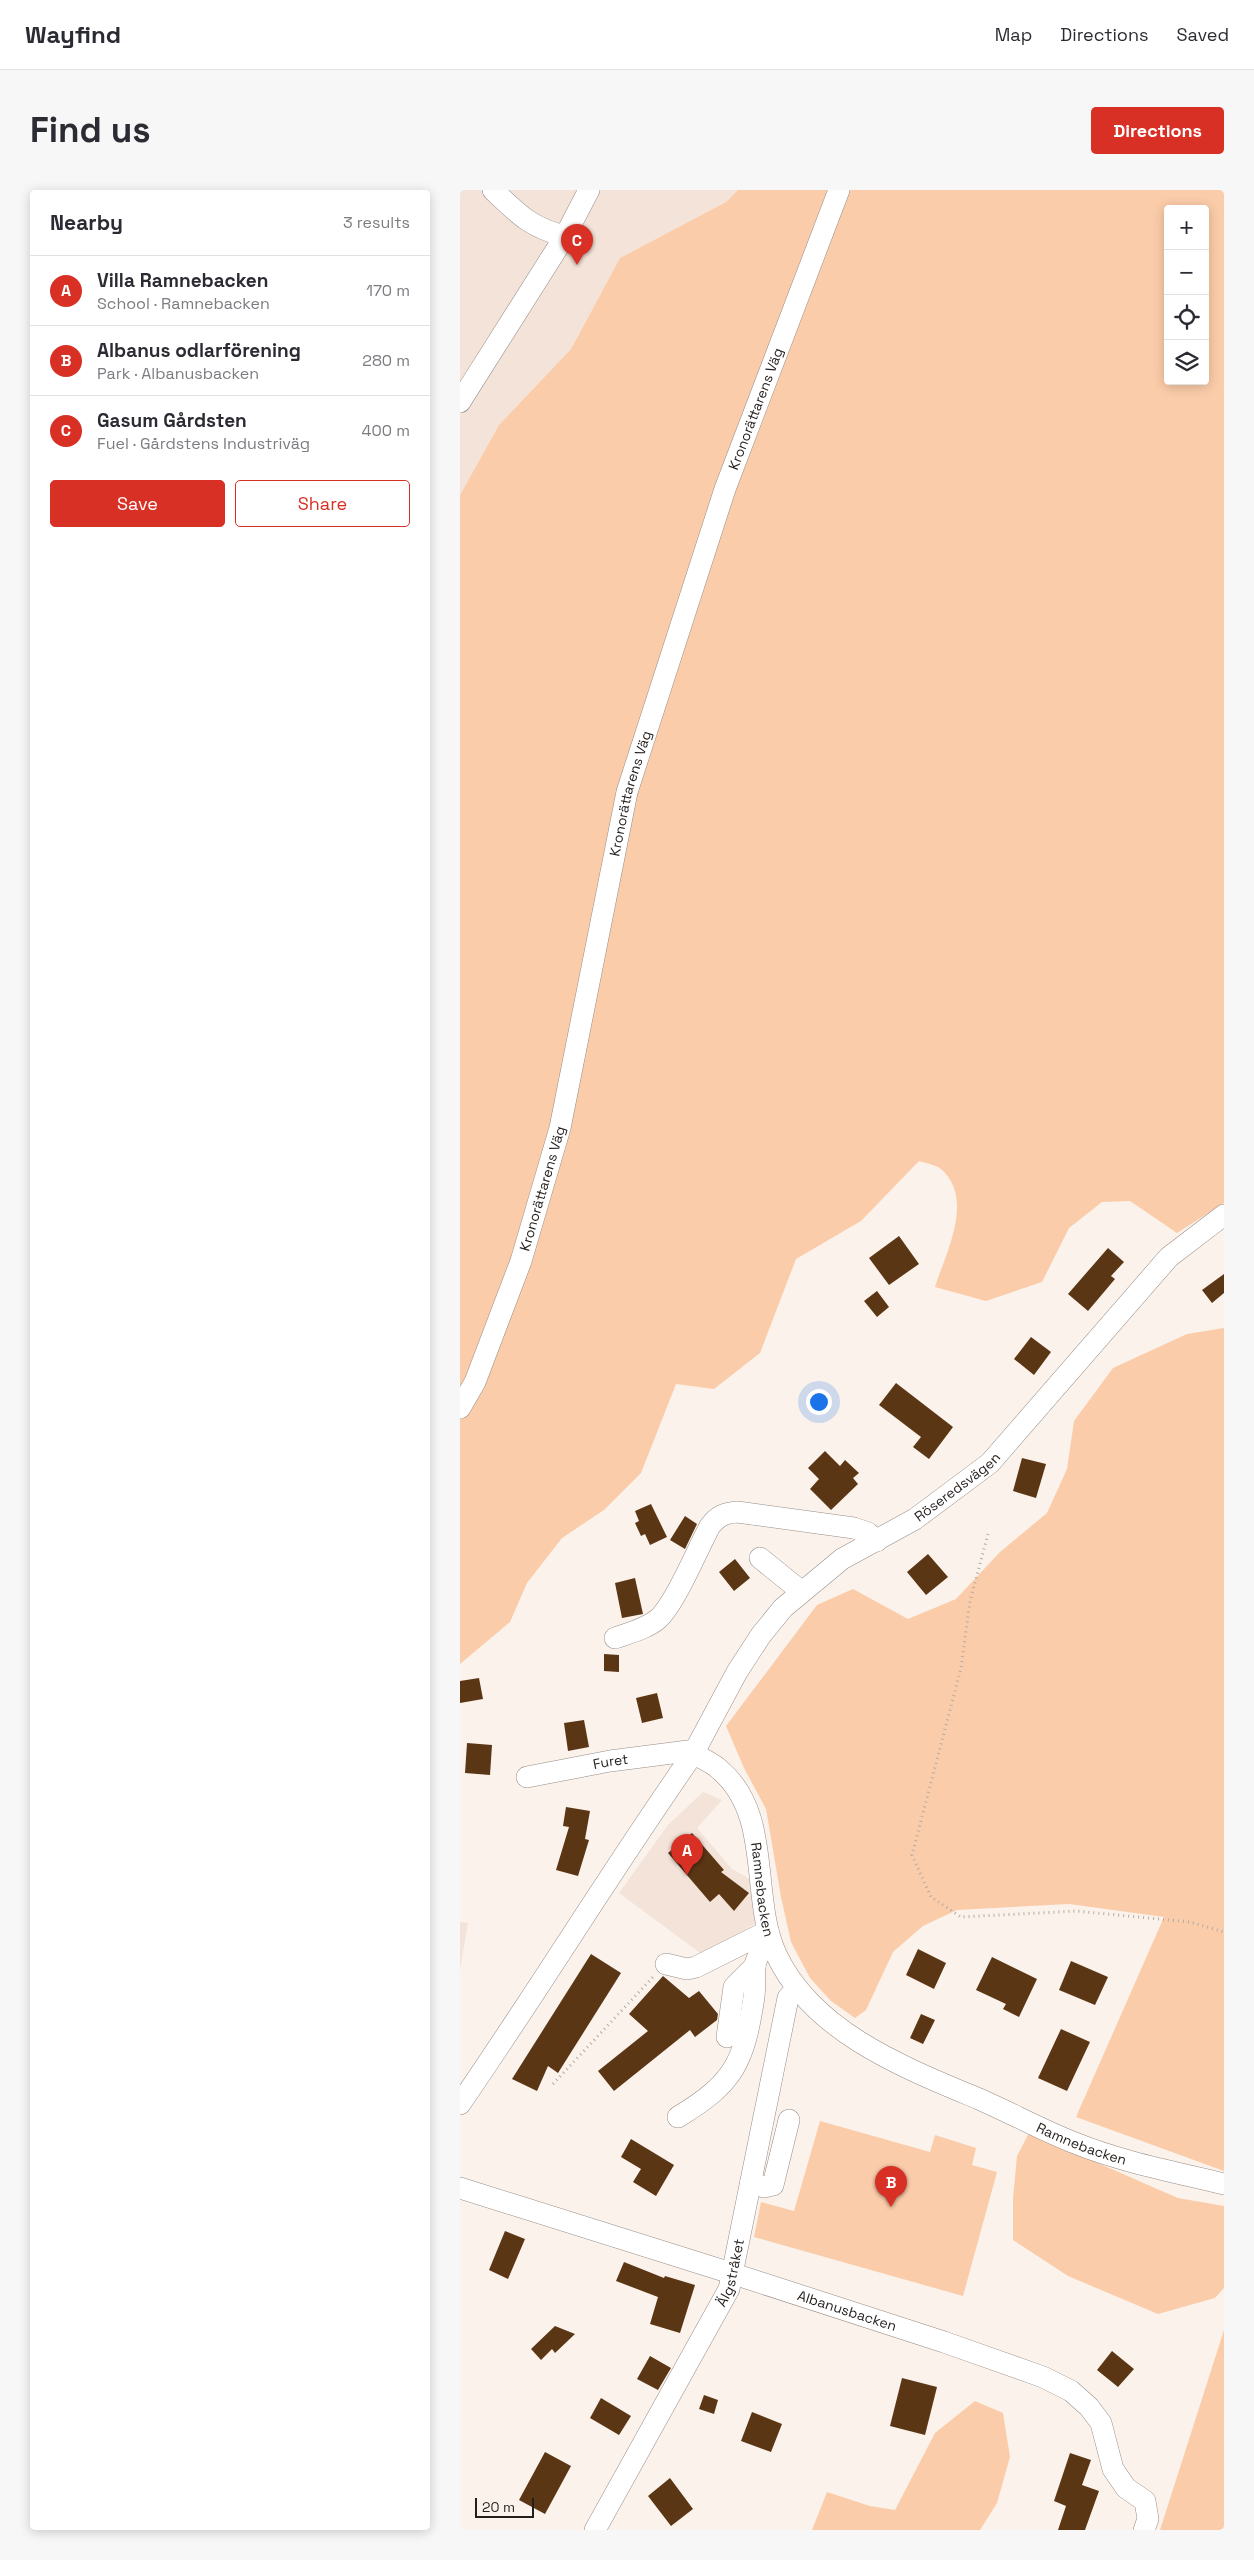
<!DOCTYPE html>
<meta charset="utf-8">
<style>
body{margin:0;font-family:"Space Grotesk",sans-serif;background:#f7f7f7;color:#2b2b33}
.controls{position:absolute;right:15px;top:15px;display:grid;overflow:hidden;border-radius:5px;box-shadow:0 2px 12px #0003}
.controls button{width:45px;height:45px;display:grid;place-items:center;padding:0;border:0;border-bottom:1px solid #e1e1e2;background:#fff;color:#2b2b33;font:25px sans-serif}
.scale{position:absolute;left:15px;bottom:12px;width:59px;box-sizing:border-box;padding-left:5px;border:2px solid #231f1d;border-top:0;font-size:14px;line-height:18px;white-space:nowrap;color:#231f1d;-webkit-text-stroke:4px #fbf2eb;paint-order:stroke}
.you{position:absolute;left:358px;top:1211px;width:18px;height:18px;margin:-12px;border:4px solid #fff;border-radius:50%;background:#1a73e8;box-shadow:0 0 0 8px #1a73e833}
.badge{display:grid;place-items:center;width:32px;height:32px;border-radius:50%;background:#d93025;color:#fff;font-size:16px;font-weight:700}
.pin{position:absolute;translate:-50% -41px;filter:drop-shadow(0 1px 2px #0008)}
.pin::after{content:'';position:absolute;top:26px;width:18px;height:15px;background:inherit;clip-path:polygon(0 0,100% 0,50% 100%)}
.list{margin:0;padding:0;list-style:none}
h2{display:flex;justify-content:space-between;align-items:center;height:65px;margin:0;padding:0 20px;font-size:21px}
h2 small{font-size:16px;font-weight:400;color:#7c7c81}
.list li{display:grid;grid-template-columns:32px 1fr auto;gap:15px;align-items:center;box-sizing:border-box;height:70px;padding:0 20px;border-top:1px solid #e1e1e2}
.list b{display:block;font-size:19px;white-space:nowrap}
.list p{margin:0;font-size:16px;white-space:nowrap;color:#7c7c81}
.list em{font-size:16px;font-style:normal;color:#7c7c81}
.actions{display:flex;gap:10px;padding:15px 20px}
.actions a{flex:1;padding:11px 0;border:1px solid #d93025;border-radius:5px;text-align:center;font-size:18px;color:#d93025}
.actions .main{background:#d93025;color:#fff}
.icon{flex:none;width:28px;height:28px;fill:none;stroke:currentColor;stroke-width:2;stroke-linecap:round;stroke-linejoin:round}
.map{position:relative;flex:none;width:764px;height:2340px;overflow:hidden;border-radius:5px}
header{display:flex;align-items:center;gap:30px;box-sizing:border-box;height:70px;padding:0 25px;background:#fff;border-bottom:1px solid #e1e1e2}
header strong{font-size:24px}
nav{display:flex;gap:28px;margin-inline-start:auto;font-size:18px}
.intro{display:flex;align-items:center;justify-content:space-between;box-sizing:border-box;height:120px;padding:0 30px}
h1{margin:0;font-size:35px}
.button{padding:12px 22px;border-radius:5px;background:#d93025;color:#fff;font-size:18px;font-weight:700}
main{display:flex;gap:30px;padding:0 30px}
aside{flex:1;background:#fff;border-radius:5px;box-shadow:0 2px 12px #0003}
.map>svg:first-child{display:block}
.built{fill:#f3e3d8}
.green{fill:#fbcca9;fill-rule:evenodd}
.building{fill:#5b3615}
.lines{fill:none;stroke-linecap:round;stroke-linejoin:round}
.minor-casing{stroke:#968d88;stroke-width:22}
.path{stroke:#b2aba6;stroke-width:3;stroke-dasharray:1 4;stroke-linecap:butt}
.minor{stroke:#fff;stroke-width:21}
.labels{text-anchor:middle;stroke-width:5;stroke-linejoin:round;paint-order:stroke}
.street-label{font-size:14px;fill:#231f1d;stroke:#fbf2eb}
</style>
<header>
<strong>Wayfind</strong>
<nav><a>Map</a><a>Directions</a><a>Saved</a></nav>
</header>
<div class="intro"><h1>Find us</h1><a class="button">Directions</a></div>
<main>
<aside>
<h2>Nearby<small>3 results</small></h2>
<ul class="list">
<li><span class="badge">A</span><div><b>Villa Ramnebacken</b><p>School · Ramnebacken</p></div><em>170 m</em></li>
<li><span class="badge">B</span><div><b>Albanus odlarförening</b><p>Park · Albanusbacken</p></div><em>280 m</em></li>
<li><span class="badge">C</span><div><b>Gasum Gårdsten</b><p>Fuel · Gårdstens Industriväg</p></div><em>400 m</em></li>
</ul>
<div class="actions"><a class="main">Save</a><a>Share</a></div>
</aside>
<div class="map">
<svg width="764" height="2340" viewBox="0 0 764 2340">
<rect width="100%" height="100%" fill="#fbf2eb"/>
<!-- built -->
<path class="built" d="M0,0H278L266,12L160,68L111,159L39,235L0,305Z
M243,1602L262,1610L237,1638L272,1679L293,1691L296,1733L243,1765L159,1703L208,1635Z
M0,1732L8,1733L0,1779Z"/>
<!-- green -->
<path class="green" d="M278,0H764V1013L717,1043L670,1011L642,1012L609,1038L582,1092L526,1111L475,1097C486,1062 515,1009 481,979C476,975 465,973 459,971L401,1031L336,1069L300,1163L254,1199L216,1194L181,1283L144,1320L102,1348L67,1393L50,1432L0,1474V305L39,235L111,159L160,68L266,12ZM708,19H745V191H708Z
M764,1138V1981L616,1927L704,1727L609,1714L497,1720L463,1736L433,1762L406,1820L395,1828L371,1811L350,1788L331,1752L321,1707L306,1619L284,1578L266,1536L357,1415L393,1399L448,1429L496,1409L540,1362L587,1323L607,1279L614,1231L653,1178L727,1144Z
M360,1931L470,1962L475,1945L516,1958L512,1975L537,1982L503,2106L294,2047L301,2012L334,2021Z
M569,1943L718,2008L764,2016V2098L755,2108L698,2124L608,2086L553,2050V2008L557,1966Z
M764,2140V2340H700Z
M515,2211L543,2223L550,2267L537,2313L520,2340H352L367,2302L410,2316L435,2320L475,2243Z"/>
<!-- building -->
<path class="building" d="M439,1046L459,1074L429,1095L409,1068Z
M648,1058L664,1072L651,1086L655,1089L628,1121L608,1104Z
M764,1084V1103L752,1113L742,1100Z
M417,1101L429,1117L417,1127L404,1111Z
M571,1147L591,1162L574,1185L554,1169Z
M436,1193L493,1237L469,1269L453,1257L461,1247L419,1215Z
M365,1261L380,1276L385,1270L399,1283L393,1288L398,1294L371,1320L350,1299L359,1289L348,1278Z
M562,1268L586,1274L576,1308L553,1301Z
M191,1314L207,1347L190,1355L185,1344L181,1346L175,1333L179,1331L175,1321Z
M225,1326L237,1334L225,1359L210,1350Z
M468,1364L488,1387L466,1405L447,1382Z
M275,1369L290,1388L274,1401L259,1382Z
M175,1388L183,1424L162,1428L155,1393Z
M144,1464L159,1465V1482L144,1481Z
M19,1488L23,1509L0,1513V1491Z
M197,1503L203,1528L182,1533L176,1508Z
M124,1530L129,1557L108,1561L104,1533Z
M7,1553L32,1555L30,1585L5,1583Z
M106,1617L130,1621L125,1649L129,1650L118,1686L96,1680L109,1637L103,1636Z
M232,1643L264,1680L261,1682L289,1703L274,1721L259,1704L250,1712L208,1663Z
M458,1759L486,1773L474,1799L446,1785Z
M131,1764L161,1783L98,1883L88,1876L77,1901L52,1889Z
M532,1767L577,1789L559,1827L543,1819L546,1814L516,1800Z
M611,1771L648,1787L635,1815L599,1800Z
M203,1786L229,1808L239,1801L258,1824L257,1830L235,1847L230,1840L154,1901L138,1881L188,1841L169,1824Z
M461,1824L475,1830L463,1854L450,1848Z
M601,1839L630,1852L607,1901L578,1888Z
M171,1949L214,1975L196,2006L173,1992L181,1979L161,1967Z
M45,2041L65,2049L48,2089L29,2080Z
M164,2072L204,2088L205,2086L235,2095L220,2143L190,2134L198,2107L156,2091Z
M95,2136L115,2144L95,2163L92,2159L81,2170L71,2159Z
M652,2161L674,2179L658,2197L637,2180Z
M190,2166L211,2178L198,2200L177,2189Z
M442,2188L477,2197L465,2245L430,2236Z
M244,2205L258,2210L254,2224L239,2219Z
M141,2208L171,2226L159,2245L130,2228Z
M292,2222L322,2234L311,2262L281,2251Z
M85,2262L111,2276L85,2324L59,2310Z
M610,2263L631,2270L622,2295L639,2301L625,2340H598L606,2316L594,2311Z
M210,2288L233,2319L211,2336L188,2306Z"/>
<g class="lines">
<defs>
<g id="minor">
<path d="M33,0C58,24 71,38 105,46"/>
<path d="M0,212L105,46L129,0"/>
<path id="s1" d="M0,1218L15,1192L61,1071L100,938L167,602L265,299L379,0"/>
<path d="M300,1368L342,1402"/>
<path d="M155,1448C169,1443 186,1439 198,1429C215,1414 238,1358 250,1336C258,1326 264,1323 277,1322L394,1338L408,1343L417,1351"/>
<path id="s2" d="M67,1587L150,1571L228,1561L233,1564L277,1482L301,1445L323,1418L382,1369L455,1329L530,1273L709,1067L764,1025"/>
<path d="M206,1774L227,1779L236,1777L308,1741"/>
<path d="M267,1847L274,1797L295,1776"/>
<path id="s3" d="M0,1914C80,1798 153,1678 233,1564C242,1568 252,1573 259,1579C314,1625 289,1708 317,1766C354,1843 445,1878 519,1909C551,1923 582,1940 615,1953C662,1972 715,1982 764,1994"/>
<path d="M218,1927C274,1893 284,1873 294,1807C297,1781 288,1772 310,1752"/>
<path d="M291,1992L304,1997L313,1995L329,1930"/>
<path id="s4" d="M0,1998L274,2084L484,2152L583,2187L611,2201L629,2217L641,2233L653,2279L666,2298L685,2311L688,2329L684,2340"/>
<path id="s5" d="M135,2340L269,2099L328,1808L336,1799"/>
</g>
</defs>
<!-- minor casing -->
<use href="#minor" class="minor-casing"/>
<!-- path -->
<path class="path" d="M528,1344L510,1411L501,1478L452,1665L471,1707L501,1727L616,1721L730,1732L764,1742
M93,1894L193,1787"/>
<!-- minor -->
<use href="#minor" class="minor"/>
</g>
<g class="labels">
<!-- street labels -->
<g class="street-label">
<text dy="5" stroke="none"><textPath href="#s1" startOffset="1045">Kronorättarens Väg</textPath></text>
<text dy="5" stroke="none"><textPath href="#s1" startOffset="640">Kronorättarens Väg</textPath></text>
<text dy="5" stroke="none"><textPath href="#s1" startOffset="235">Kronorättarens Väg</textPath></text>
<text dy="5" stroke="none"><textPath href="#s2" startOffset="554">Röseredsvägen</textPath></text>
<text dy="5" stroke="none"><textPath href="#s2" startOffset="85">Furet</textPath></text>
<text dy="5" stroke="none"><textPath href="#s3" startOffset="582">Ramnebacken</textPath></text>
<text dy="5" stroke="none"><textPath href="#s3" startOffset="1016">Ramnebacken</textPath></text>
<text dy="5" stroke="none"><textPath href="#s5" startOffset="292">Älgstråket</textPath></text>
<text dy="5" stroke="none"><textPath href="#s4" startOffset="406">Albanusbacken</textPath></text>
</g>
</g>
</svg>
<div class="controls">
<button>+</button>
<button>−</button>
<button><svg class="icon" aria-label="locate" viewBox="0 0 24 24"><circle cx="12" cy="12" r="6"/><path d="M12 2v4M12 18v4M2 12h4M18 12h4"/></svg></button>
<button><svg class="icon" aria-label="layers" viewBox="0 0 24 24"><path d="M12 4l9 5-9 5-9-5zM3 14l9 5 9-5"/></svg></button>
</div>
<div class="scale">20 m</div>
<div class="you"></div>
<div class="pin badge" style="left:227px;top:1685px">A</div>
<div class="pin badge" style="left:431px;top:2017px">B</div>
<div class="pin badge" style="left:117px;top:75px">C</div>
</div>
</main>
